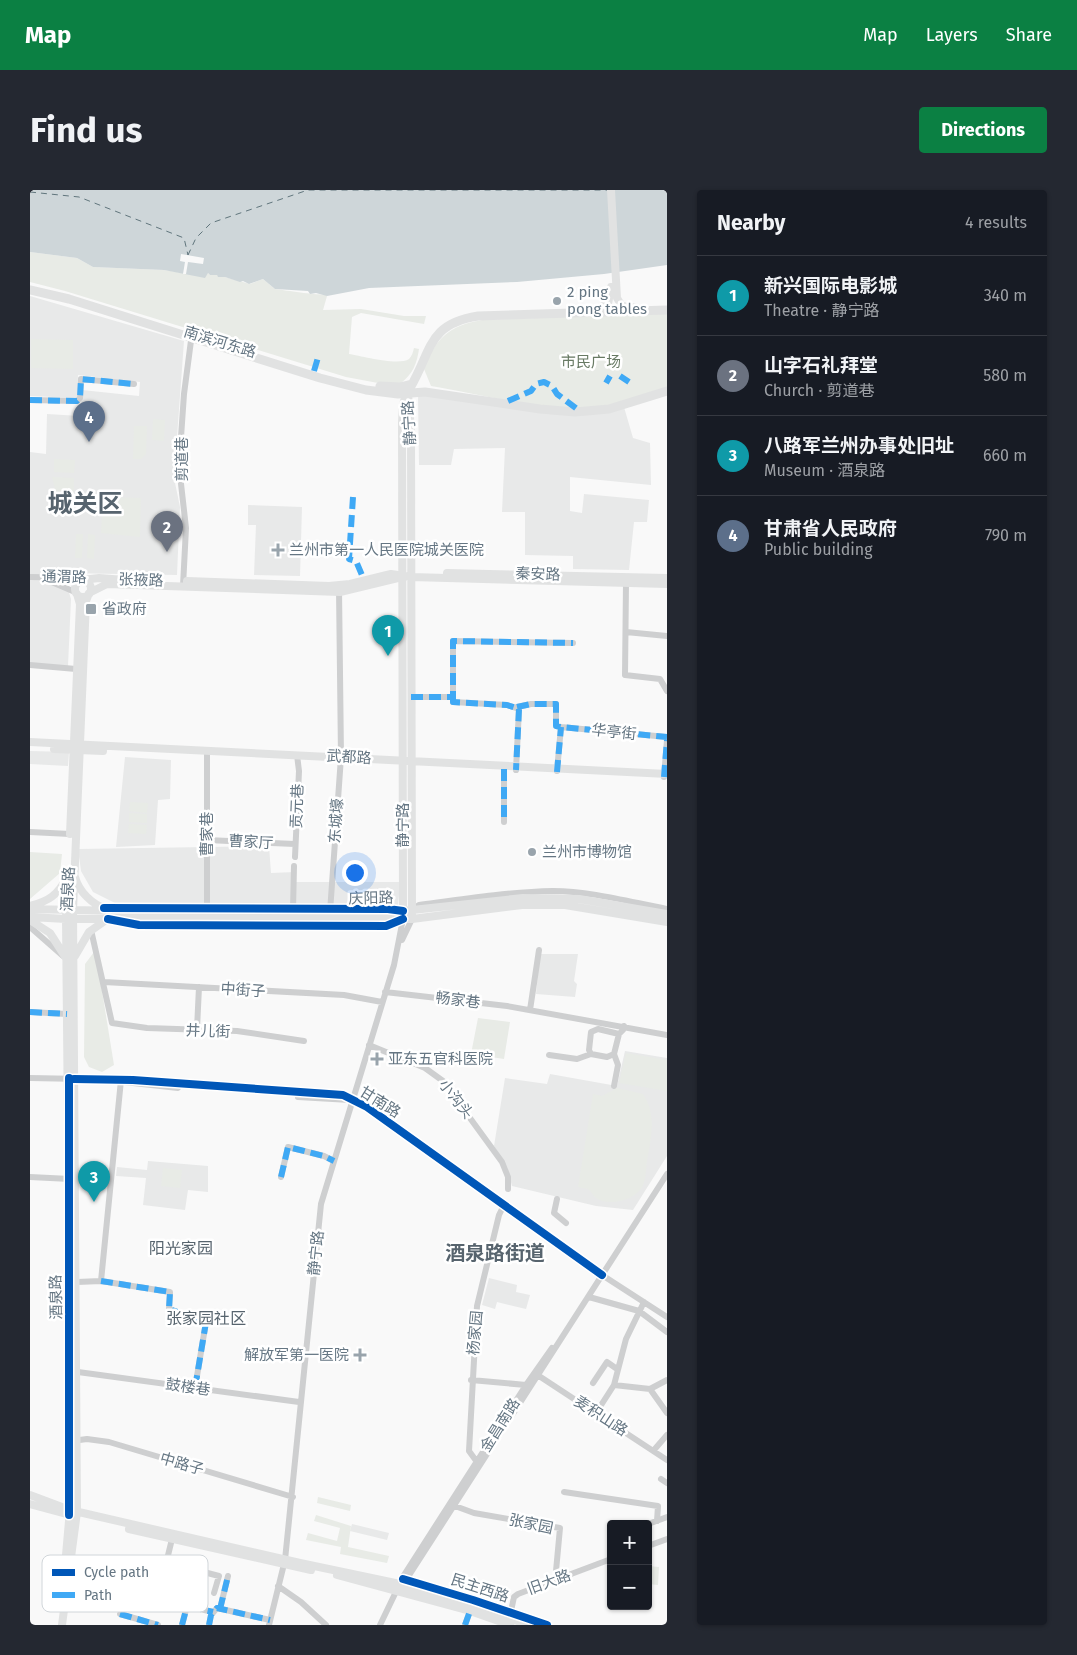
<!DOCTYPE html>
<meta charset="utf-8">
<style>
body{margin:0;font-family:"Fira Sans","Noto Sans SC",sans-serif;background:#242831;color:#f1f3f6}
.controls{position:absolute;right:15px;bottom:15px;display:grid;overflow:hidden;border-radius:5px;box-shadow:0 1px 4px #0004}
.controls button{width:45px;height:45px;display:grid;place-items:center;padding:0;border:0;border-bottom:1px solid #363941;background:#171b24;color:#f1f3f6;font:25px sans-serif}
.you{position:absolute;left:324px;top:682px;width:18px;height:18px;margin:-12px;border:4px solid #fff;border-radius:50%;background:#1a73e8;box-shadow:0 0 0 8px #1a73e833}
.badge{display:grid;place-items:center;width:32px;height:32px;border-radius:50%;background:#0b8043;color:#fff;font-size:16px;font-weight:700}
.pin{position:absolute;translate:-50% -41px;filter:drop-shadow(0 1px 2px #0008)}
.pin::after{content:'';position:absolute;top:26px;width:18px;height:15px;background:inherit;clip-path:polygon(0 0,100% 0,50% 100%)}
.list{margin:0;padding:0;list-style:none}
h2{display:flex;justify-content:space-between;align-items:center;height:65px;margin:0;padding:0 20px;font-size:21px}
h2 small{font-size:16px;font-weight:400;color:#9ea1a6}
.list li{display:grid;grid-template-columns:32px 1fr auto;gap:15px;align-items:center;box-sizing:border-box;height:80px;padding:0 20px;border-top:1px solid #363941}
.list b{display:block;font-size:19px;white-space:nowrap}
.list p{margin:0;font-size:16px;white-space:nowrap;color:#9ea1a6}
.list em{font-size:16px;font-style:normal;color:#9ea1a6}
.map{position:relative;flex:none;width:637px;height:1435px;overflow:hidden;border-radius:5px}
header{display:flex;align-items:center;gap:30px;box-sizing:border-box;height:70px;padding:0 25px;background:#0b8043;color:#fff}
header strong{font-size:24px}
nav{display:flex;gap:28px;margin-inline-start:auto;font-size:18px}
.intro{display:flex;align-items:center;justify-content:space-between;box-sizing:border-box;height:120px;padding:0 30px}
h1{margin:0;font-size:35px}
.button{padding:12px 22px;border-radius:5px;background:#0b8043;color:#fff;font-size:18px;font-weight:700}
main{display:flex;gap:30px;padding:0 30px}
aside{flex:1;background:#171b24;border-radius:5px;box-shadow:0 1px 4px #0004}
.map>svg:first-child{display:block}
.built{fill:#e8e9e9}
.green{fill:#e8ebe6}
.water{fill:#ced6d9}
.pier{fill:#f9f9f9}
.lines{fill:none;stroke-linecap:round;stroke-linejoin:round}
.ferry{stroke:#60757c;stroke-width:1;stroke-dasharray:6 5;stroke-linecap:butt}
.minor{stroke:#cecfd0;stroke-width:6}
.major{stroke:#e1e2e2;stroke-width:8}
.highway{stroke:#e1e2e2;stroke-width:9}
.quiet{stroke:#3fa9f5;stroke-width:6;stroke-dasharray:12 6;stroke-linecap:butt}
.cycleway-casing{stroke:#fff;stroke-width:11}
.cycleway{stroke:#0057b8;stroke-width:8}
.poi-dot{fill:#99a4ac;stroke:#fff;stroke-width:2}
.labels{text-anchor:middle;stroke-width:5;stroke-linejoin:round;paint-order:stroke}
.poi-label{font-size:15px;fill:#657683;stroke:#fff;text-anchor:start}
.street-label{font-size:15px;fill:#657683;stroke:#fff}
.park-label{font-size:15px;fill:#687a64;stroke:#fff}
.neighbourhood-label{font-size:16px;fill:#57646e;stroke:#fff}
.district-label{font-size:20px;font-weight:bold;fill:#57646e;stroke:#fff}
.town-label{font-size:25px;font-weight:bold;fill:#57646e;stroke:#fff}
.key{fill:#fff;stroke:#d1d6da;stroke-width:1}
.key-label{font-size:14px;fill:#657683}
</style>
<header>
<strong>Map</strong>
<nav><a>Map</a><a>Layers</a><a>Share</a></nav>
</header>
<div class="intro"><h1>Find us</h1><a class="button">Directions</a></div>
<main>
<div class="map">
<svg width="637" height="1435" viewBox="0 0 637 1435">
<rect width="100%" height="100%" fill="#f9f9f9"/>
<!-- built -->
<path class="built" d="M0,106L154,151L144,288L150,317L147,385L33,383L41,409L38,476L0,474V262L16,264L17,224L50,226L52,200L109,206L110,192L48,185L47,208L0,206Z
M388,204L550,224L594,217L603,248L620,253L621,295L540,287V321L552,323L554,304L619,310L617,332H604L599,380L543,379V366L495,365V322H472L475,258L424,259L421,275H389Z
M218,315L272,317L270,386L224,385L226,335H218Z
M0,561L39,562L38,576L0,574Z
M95,567L141,570L140,609L128,610L125,655L86,657Z
M239,656L241,683L265,682V692H370L368,717L87,714L63,702L51,681L48,659Z
M510,764H548L544,791L547,794L545,807L506,804Z
M595,861L637,868V966L603,1020L566,1016L482,996L477,977L464,956L475,888L517,894L520,884L587,896Z
M118,971L178,976V1002L158,1000L155,1020L113,1015L116,988L86,986L87,977L117,980Z
M459,1088L487,1095L486,1102L500,1105L496,1119L467,1112L465,1119L452,1115Z
M322,1334L359,1343L357,1350L320,1341Z"/>
<!-- green -->
<path class="green" d="M0,62L47,68L63,77L134,80L172,86L178,83L180,85H187L189,87H195L220,94L233,89L245,99C254,100 290,106 295,104L297,106L293,120L331,119L374,126H396L394,134L331,123L322,127L319,164C332,166 368,176 379,169C382,166 383,162 384,158L389,159C387,173 383,184 371,193H348L316,187L35,101L0,92Z
M637,123V197C615,204 591,214 568,217C521,223 449,204 401,196L394,179C406,148 418,136 452,130Z
M1,149L43,150V179L1,178Z
M123,229L135,230L134,251L122,250Z
M104,236H117L116,264L111,269H103Z
M24,269L45,270L44,283L24,282Z
M22,287L44,288L43,326L24,323L25,299Z
M73,307L111,308L110,347L71,343Z
M46,344H53L52,368H45Z
M58,344L65,345L64,369L57,368Z
M100,612L118,613L117,623L99,621Z
M99,623L117,624V633L99,632Z
M99,634L117,635L116,644L98,643Z
M0,662L32,664L30,683L0,709Z
M64,762L66,764L84,875L72,882L59,877L54,867L55,774Z
M448,828L480,832L474,869L441,864Z
M596,863L637,870V901L589,893Z
M587,898L613,904C627,925 621,948 617,971C616,979 616,988 613,995C607,1010 579,1017 566,1008C563,1006 561,1001 558,999L548,997L563,904L572,906Z
M133,978L152,980L150,998L131,996Z
M288,1307L321,1315L320,1321L287,1313Z
M286,1325L321,1336L318,1357L359,1366L357,1373L310,1364L311,1357L276,1350L278,1343L307,1351L310,1338L284,1331Z
M619,1376L629,1377L628,1395L618,1394Z"/>
<!-- water -->
<path class="water" d="M0,0H637V75L574,84L487,92L339,98L297,106L286,103L280,104L278,101L245,99L233,89L219,94L213,91L210,92L195,87H188L187,85H180L178,83L175,88L134,80L63,77L47,68L0,62Z"/>
<!-- pier -->
<path class="pier" d="M151,64L174,68L173,74L158,72L156,84H153L155,72L150,71Z"/>
<g class="lines">
<!-- ferry -->
<path class="ferry" d="M0,2L49,7L154,48L158,65
M158,65L166,48L181,33L278,0H577"/>
<!-- minor -->
<path class="minor" d="M0,210L47,211L50,208L51,189L104,194
M0,387L56,388
M17,390L45,402
M596,393L595,485L630,489L637,501
M153,396L156,338L149,276L154,204L162,143
M596,442L637,446
M0,475L46,479
M381,507H423V451L543,453
M423,507V512L477,515L489,519L486,580
M487,517L501,514H526V536L531,537L637,547
M474,579V632
M527,581L531,537
M634,587L637,550
M0,642L40,644
M177,650L265,654
M265,667L269,581L267,565
M81,718H296
M177,719V564
M263,720L264,676
M382,720L389,715C433,709 478,702 523,701C561,701 600,712 637,719
M300,722L311,567L309,399
M86,731L109,735L356,736L372,730
M0,737L33,766
M61,740L82,833L117,838L207,841L274,851
M372,750L382,729
M74,792L314,805L352,812
M355,802L477,816L637,845
M500,820L509,760
M0,822L37,824
M167,839L169,797
M339,855L395,878L413,891L472,972L478,987V999
M584,864L577,867L561,864L559,860L561,842L568,839L589,844
M519,865L547,869L561,864
M0,888L103,890L313,905L337,917L572,1085L637,1127
M94,892L148,898
M584,896L588,875L584,864L589,844L593,840L594,836
M268,907L320,910
M0,987L40,989
M251,987L258,957L294,966L304,971
M527,1009L524,1023L536,1033
M71,1091L140,1102L139,1119L176,1132L165,1198
M47,1092L71,1091L91,890
M559,1107L609,1121L637,1142
M48,1182L269,1212
M506,1184L637,1270
M441,1190L496,1195
M563,1193L577,1172L587,1179
M584,1195L620,1199L637,1190
M620,1199L637,1223
M566,1223L584,1195L596,1149L614,1112
M42,1251L57,1249L79,1252L263,1307
M624,1260L637,1245
M447,1272L439,1261L447,1116L469,1025L474,1015
M631,1289L637,1293
M534,1302L628,1316L627,1331
M425,1316L444,1323L530,1338L526,1381L528,1389
M618,1334L637,1327
M142,1349L131,1394L161,1401L166,1380L189,1386L184,1403
M618,1356L637,1349
M111,1387L107,1404L183,1422
M373,1389L378,1387L637,984
M373,1389L443,1410L517,1435
M248,1396L271,1412L296,1435
M190,1419L198,1386
M90,1424L128,1435
M480,1426L484,1407L488,1404L581,1369
M152,1435L157,1416
M179,1435L181,1425L187,1418L240,1430
M239,1435L255,1370L291,1014L364,775L373,729
M350,1435L374,1385L496,1195L522,1158
M435,1435L440,1421"/>
<!-- major -->
<path class="major" d="M581,0L587,108L592,116L607,118
M564,120L578,114L581,97
M378,204L381,240L382,725
M417,383L637,388
M52,390L69,388L95,390
M45 399a8 8 0 1 1 16 0a8 8 0 1 1-16 0Z
M157,391L299,396L320,394L361,384L381,387L637,394
M0,552L637,584
M24,559L73,561
M40,644L50,414L47,404
M45,687C49,702 62,714 76,719
M0,716C19,711 28,705 37,687
M0,719L176,723L373,721L493,708L549,709L637,724
M373,724L372,233L373,214L377,202
M0,727L36,729H382L492,715H535L637,732
M0,730L20,743L36,768
M45,766L59,742L76,730
M0,1305L40,1320L270,1373L370,1394L500,1435
M0,1314L44,1326
M99,1339L281,1380
M35,1376L40,1320L41,1251L36,729L39,683
M307,1385L440,1421L480,1435
M32,1435L47,1322L43,720L56,411L59,403L77,394L310,402L372,387"/>
<!-- highway -->
<path class="highway" d="M0,100L39,109L290,188L336,200L368,204L395,202L510,219L545,222L579,219L637,201
M350,196L370,197L382,194
M380,198C402,161 397,134 448,126L637,120"/>
<!-- quiet -->
<path class="quiet" d="M284,181L289,164
M590,186L599,192
M576,193L580,186
M0,210L47,211L50,208L51,189L104,194
M478,211L501,201L506,194L514,192L522,196L527,204L547,219
M323,307L319,369L326,371L334,390
M381,507H423V451L543,453
M423,507V512L477,515L489,519L486,580
M487,517L501,514H526V536L531,537L637,547
M474,579V632
M527,582L531,537
M634,587L637,550
M0,822L37,824
M251,987L258,957L294,966L304,971
M71,1091L140,1102L139,1119L176,1132L165,1198
M111,1387L107,1404L183,1422
M190,1419L198,1386
M90,1424L128,1435
M152,1435L157,1416
M179,1435L181,1425L187,1418L240,1430
M435,1435L440,1421"/>
<defs>
<path id="cycleway" d="M74,718L358,719L373,721
M78,729L109,735L356,736L373,729
M39,888V1325
M44,889L103,890L313,905L337,917L572,1085
M373,1389L443,1410L517,1435"/>
</defs>
<!-- cycleway casing -->
<use href="#cycleway" class="cycleway-casing"/>
<!-- cycleway -->
<use href="#cycleway" class="cycleway"/>
</g>
<!-- markers -->
<g class="poi-dot">
<circle cx="527" cy="111" r="5"/>
<path d="M245.5 352.5h5v5h5v5h-5v5h-5v-5h-5v-5h5z"/>
<rect x="55" y="413" width="12" height="12" rx="2.5"/>
<circle cx="502" cy="662" r="5"/>
<path d="M344.5 861.5h5v5h5v5h-5v5h-5v-5h-5v-5h5z"/>
<path d="M327.5 1157.5h5v5h5v5h-5v5h-5v-5h-5v-5h5z"/>
</g>
<g class="labels">
<!-- poi labels -->
<g class="poi-label">
<text x="537" y="107">2 ping<tspan x="537" dy="17">pong tables</tspan></text>
<text x="259" y="365">兰州市第一人民医院城关医院</text>
<text x="72" y="424">省政府</text>
<text x="512" y="667">兰州市博物馆</text>
<text x="358" y="874">亚东五官科医院</text>
<text x="319" y="1170" text-anchor="end">解放军第一医院</text>
</g>
<!-- street labels -->
<g class="street-label">
<text transform="translate(190 152) rotate(17)" y="5">南滨河东路</text>
<text transform="translate(379 233) rotate(-93)" y="5">静宁路</text>
<text transform="translate(152 269) rotate(-90)" y="5">剪道巷</text>
<text transform="translate(508 384) rotate(2)" y="5">秦安路</text>
<text transform="translate(34 387) rotate(1)" y="5">通渭路</text>
<text transform="translate(111 390) rotate(2)" y="5">张掖路</text>
<text transform="translate(584 542) rotate(6)" y="5">华亭街</text>
<text transform="translate(319 567) rotate(3)" y="5">武都路</text>
<text transform="translate(267 616) rotate(-88)" y="5">贡元巷</text>
<text transform="translate(306 631) rotate(-86)" y="5">东城壕</text>
<text transform="translate(373 635) rotate(-90)" y="5">静宁路</text>
<text transform="translate(177 644) rotate(-90)" y="5">曹家巷</text>
<text transform="translate(221 652) rotate(3)" y="5">曹家厅</text>
<text transform="translate(38 699) rotate(-87)" y="5">酒泉路</text>
<text transform="translate(341 708) rotate(-1)" y="5">庆阳路</text>
<text transform="translate(213 800) rotate(4)" y="5">中街子</text>
<text transform="translate(428 810) rotate(7)" y="5">畅家巷</text>
<text transform="translate(178 841) rotate(2)" y="5">井儿街</text>
<text transform="translate(426 909) rotate(52)" y="5">小沟头</text>
<text transform="translate(350 912) rotate(32)" y="5">甘南路</text>
<text transform="translate(286 1063) rotate(-84)" y="5">静宁路</text>
<text transform="translate(26 1107) rotate(-91)" y="5">酒泉路</text>
<text transform="translate(445 1143) rotate(-85)" y="5">杨家园</text>
<text transform="translate(158 1197) rotate(8)" y="5">鼓楼巷</text>
<text transform="translate(571 1226) rotate(33)" y="5">麦积山路</text>
<text transform="translate(470 1235) rotate(-58)" y="5">金昌南路</text>
<text transform="translate(152 1274) rotate(16)" y="5">中路子</text>
<text transform="translate(501 1334) rotate(12)" y="5">张家园</text>
<text transform="translate(519 1392) rotate(-20)" y="5">旧大路</text>
<text transform="translate(450 1398) rotate(18)" y="5">民主西路</text>
</g>
<!-- park labels -->
<g class="park-label">
<text x="561" y="177">市民广场</text>
</g>
<!-- neighbourhood labels -->
<g class="neighbourhood-label">
<text x="151" y="1064">阳光家园</text>
<text x="176" y="1134">张家园社区</text>
</g>
<!-- district labels -->
<g class="district-label">
<text x="465" y="1070">酒泉路街道</text>
</g>
<!-- town labels -->
<g class="town-label">
<text x="55" y="322">城关区</text>
</g>
</g>
<!-- legend -->
<rect x="12" y="1365" width="166" height="57" rx="8" class="key"/>
<rect x="22" y="1379" width="23" height="7" fill="#0057b8"/>
<rect x="22" y="1402" width="23" height="6" fill="#3fa9f5"/>
<g class="key-label">
<text x="54" y="1387">Cycle path</text>
<text x="54" y="1410">Path</text>
</g>
</svg>
<div class="controls">
<button>+</button>
<button>−</button>
</div>
<div class="you"></div>
<div class="pin badge" style="left:358px;top:466px;background:#0f9aa8">1</div>
<div class="pin badge" style="left:137px;top:362px;background:#6b7280">2</div>
<div class="pin badge" style="left:64px;top:1012px;background:#0f9aa8">3</div>
<div class="pin badge" style="left:59px;top:252px;background:#5c6f8a">4</div>
</div>
<aside>
<h2>Nearby<small>4 results</small></h2>
<ul class="list">
<li><span class="badge" style="background:#0f9aa8">1</span><div><b>新兴国际电影城</b><p>Theatre · 静宁路</p></div><em>340 m</em></li>
<li><span class="badge" style="background:#6b7280">2</span><div><b>山字石礼拜堂</b><p>Church · 剪道巷</p></div><em>580 m</em></li>
<li><span class="badge" style="background:#0f9aa8">3</span><div><b>八路军兰州办事处旧址</b><p>Museum · 酒泉路</p></div><em>660 m</em></li>
<li><span class="badge" style="background:#5c6f8a">4</span><div><b>甘肃省人民政府</b><p>Public building</p></div><em>790 m</em></li>
</ul>
</aside>
</main>
